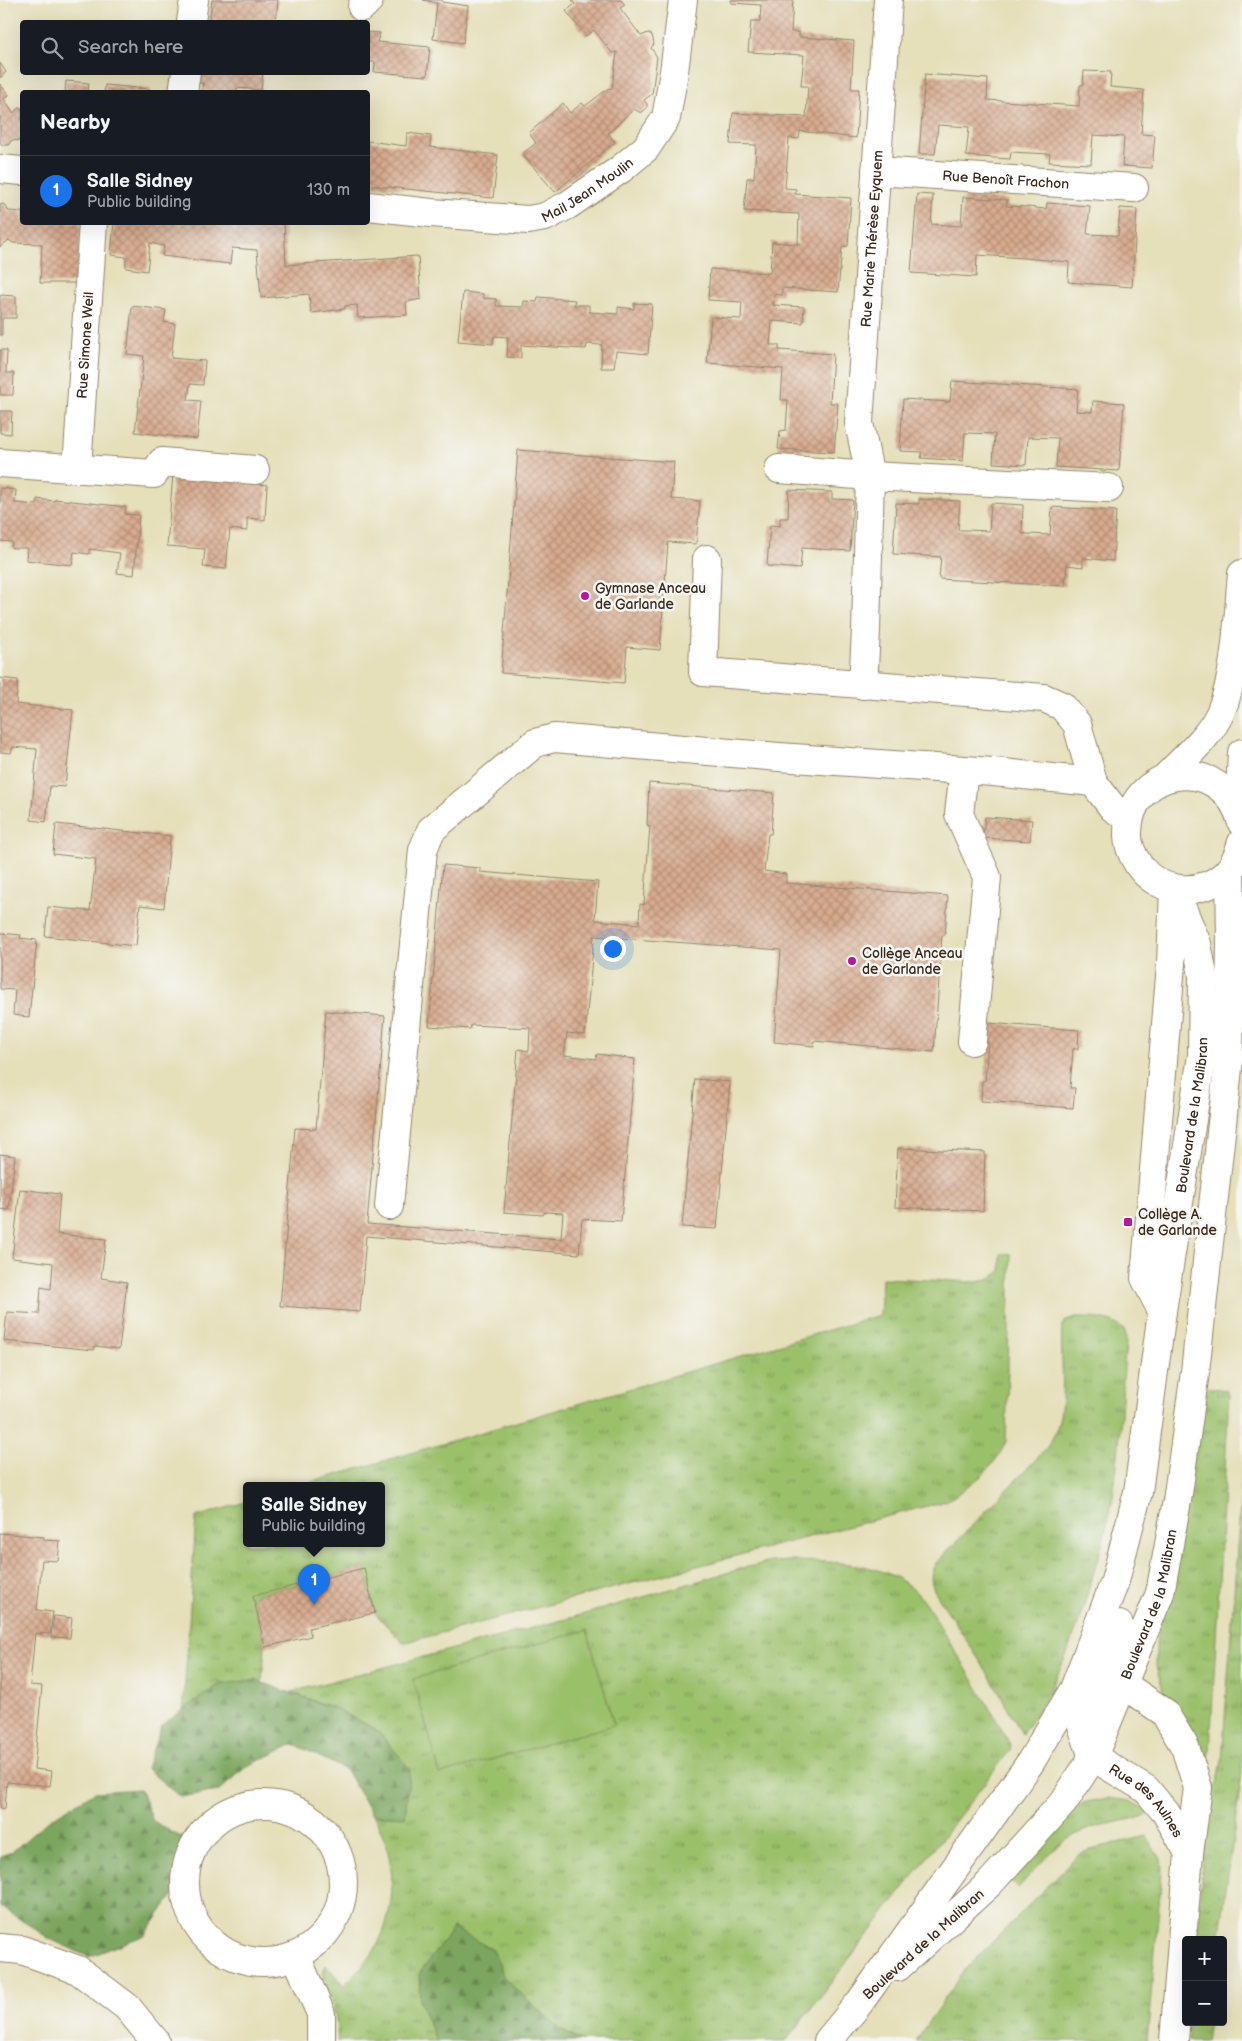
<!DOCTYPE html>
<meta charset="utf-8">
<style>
body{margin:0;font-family:"Balsamiq Sans",sans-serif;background:#242831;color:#f1f3f6}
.controls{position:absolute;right:15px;bottom:15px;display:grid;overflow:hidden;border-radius:5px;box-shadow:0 5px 20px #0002}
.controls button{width:45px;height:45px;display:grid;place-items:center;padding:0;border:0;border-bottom:1px solid #363941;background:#171b24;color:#f1f3f6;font:25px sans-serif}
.you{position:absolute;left:612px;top:948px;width:18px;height:18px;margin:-12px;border:4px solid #fff;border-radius:50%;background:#1a73e8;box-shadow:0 0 0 8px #1a73e833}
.badge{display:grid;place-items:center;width:32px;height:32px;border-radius:50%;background:#1a73e8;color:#fff;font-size:16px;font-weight:700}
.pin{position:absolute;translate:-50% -41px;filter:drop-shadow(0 1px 2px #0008)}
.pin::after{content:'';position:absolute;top:26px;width:18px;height:15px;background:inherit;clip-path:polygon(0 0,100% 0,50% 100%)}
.popup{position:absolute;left:243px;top:1482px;width:142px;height:65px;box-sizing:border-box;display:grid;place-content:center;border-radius:5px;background:#171b24;filter:drop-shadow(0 1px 4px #0005);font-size:16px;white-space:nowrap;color:#9ea1a6}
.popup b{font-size:19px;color:#f1f3f6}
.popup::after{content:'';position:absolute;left:50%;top:100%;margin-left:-10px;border:10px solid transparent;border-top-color:#171b24}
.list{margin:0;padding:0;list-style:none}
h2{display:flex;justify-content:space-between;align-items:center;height:65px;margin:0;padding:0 20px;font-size:21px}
h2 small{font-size:16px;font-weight:400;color:#9ea1a6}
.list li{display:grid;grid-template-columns:32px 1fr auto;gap:15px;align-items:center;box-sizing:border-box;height:70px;padding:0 20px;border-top:1px solid #363941}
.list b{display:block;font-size:19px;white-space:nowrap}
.list p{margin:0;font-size:16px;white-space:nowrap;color:#9ea1a6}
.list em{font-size:16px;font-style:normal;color:#9ea1a6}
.icon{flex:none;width:28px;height:28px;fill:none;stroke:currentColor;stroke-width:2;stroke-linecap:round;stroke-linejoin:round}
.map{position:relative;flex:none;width:1242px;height:2041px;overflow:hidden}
.search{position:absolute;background:#171b24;box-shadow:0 5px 20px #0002;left:20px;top:20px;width:350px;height:55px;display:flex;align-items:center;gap:12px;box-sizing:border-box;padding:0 18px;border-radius:5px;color:#9ea1a6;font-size:19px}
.panel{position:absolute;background:#171b24;box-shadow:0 5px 20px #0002;left:20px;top:90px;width:350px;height:135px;border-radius:5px}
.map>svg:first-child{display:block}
.grass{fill:url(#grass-tufts);stroke:#6b7544}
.forest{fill:url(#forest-firs);stroke:#5c683e}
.park{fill:#9bc06b;stroke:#6b7544}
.building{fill:url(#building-cross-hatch)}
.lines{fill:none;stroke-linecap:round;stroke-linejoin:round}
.minor-casing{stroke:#90846c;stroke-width:30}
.major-casing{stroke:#90846c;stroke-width:30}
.minor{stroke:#fff;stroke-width:28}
.major{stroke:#fff;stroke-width:28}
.poi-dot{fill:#b5179e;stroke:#f6f6f2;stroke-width:2}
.labels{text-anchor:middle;stroke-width:5;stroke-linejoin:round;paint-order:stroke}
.street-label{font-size:14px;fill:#3b2a1e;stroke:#f6f6f2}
.poi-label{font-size:14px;fill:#3b2a1e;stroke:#f6f6f2;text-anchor:start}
</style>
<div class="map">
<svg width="1242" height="2041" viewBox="0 0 1242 2041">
<defs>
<pattern id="grass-tufts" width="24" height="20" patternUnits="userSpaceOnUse" patternTransform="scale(1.25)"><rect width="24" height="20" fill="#9bc06b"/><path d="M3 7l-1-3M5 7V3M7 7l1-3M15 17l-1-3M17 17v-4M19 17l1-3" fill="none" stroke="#809c57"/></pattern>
<pattern id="forest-firs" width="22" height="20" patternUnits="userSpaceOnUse" patternTransform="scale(1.25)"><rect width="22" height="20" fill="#7ca65f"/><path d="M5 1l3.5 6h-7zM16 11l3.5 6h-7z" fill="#67874e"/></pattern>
<pattern id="building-cross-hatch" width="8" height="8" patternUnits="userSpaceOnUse" patternTransform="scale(1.25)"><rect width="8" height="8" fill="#d8ac90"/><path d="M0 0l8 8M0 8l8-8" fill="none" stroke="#b08c75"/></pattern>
</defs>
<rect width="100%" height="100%" fill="#f6f6f2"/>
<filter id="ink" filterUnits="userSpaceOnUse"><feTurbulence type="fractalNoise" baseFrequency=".02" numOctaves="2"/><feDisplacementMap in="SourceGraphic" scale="10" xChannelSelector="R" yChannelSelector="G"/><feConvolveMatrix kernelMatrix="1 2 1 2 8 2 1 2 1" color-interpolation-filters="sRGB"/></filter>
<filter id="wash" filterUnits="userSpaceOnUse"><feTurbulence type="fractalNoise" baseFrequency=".0096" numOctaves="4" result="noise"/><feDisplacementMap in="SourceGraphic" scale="20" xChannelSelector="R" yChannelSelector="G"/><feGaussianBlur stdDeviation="1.12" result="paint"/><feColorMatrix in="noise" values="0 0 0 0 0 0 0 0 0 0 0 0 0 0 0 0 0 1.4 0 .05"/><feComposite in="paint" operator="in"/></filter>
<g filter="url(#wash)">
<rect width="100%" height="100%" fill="#e5dfba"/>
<!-- grass -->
<path class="grass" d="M1001,1254H1011L1006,1441C996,1468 970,1487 946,1501L403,1643L375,1613L364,1568L253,1596L265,1647L261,1692L183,1713L196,1517L246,1502V1544H382V1486H299L880,1315L882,1278L978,1282L991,1278L1001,1271Z
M1075,1318C1093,1318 1111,1317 1125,1331L1126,1341C1121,1396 1121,1454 1111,1508C1106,1532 1099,1555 1092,1578C1075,1636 1059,1684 1022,1734L994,1683L934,1590C930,1579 930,1573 936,1563L1043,1452C1049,1445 1054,1437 1057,1428C1067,1396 1060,1359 1062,1325L1066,1321Z
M1206,1387L1226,1390L1229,1395L1210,1750L1205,1765L1191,1730L1164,1694L1156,1666V1643Z
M1242,1478V1774L1219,1940H1196L1209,1787L1217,1784L1222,1761Z
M791,1561C827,1562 871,1561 902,1581C922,1592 933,1616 945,1634C968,1671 990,1708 1011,1746L1010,1750L786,2041H582L561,2030L504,1978L493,1950L420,2001L436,2041H338L336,2018L323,1972L326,1965L344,1985C354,1975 366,1964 374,1951C399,1908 397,1858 374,1816H405L377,1730L336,1709L291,1692L581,1615L747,1567L772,1562Z
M1108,1798L1130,1801L1150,1812L1146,1816C1123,1822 1096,1824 1075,1835C1052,1847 1035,1870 1018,1888L1007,1877L1076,1807L1086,1802Z
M1147,1836L1161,1859L1162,1871L1147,2041H915L966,1969L1077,1856L1091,1849Z
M1189,2022H1208L1205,2041H1188Z"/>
<!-- forest -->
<path class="forest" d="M255,1680L336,1709L377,1730L410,1769L405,1817L372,1815L346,1770L294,1744L247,1766L219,1791L180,1797L146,1768L162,1725L220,1684Z
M140,1789L153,1821L182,1838L181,1884L145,1935L89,1957L50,1939L0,1906V1856L12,1852L50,1819L95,1792Z
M453,1928L493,1950L504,1978L561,2030L582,2041H436L420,2001L419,1974Z"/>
<!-- park -->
<path class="park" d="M587,1630L614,1725L440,1774L413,1679Z"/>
<g id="blocks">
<!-- building -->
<path class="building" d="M212,0H278L276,22H209Z
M423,0H442V2L468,6L463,43L433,39L437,3Z
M572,0H621L625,5L620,8L641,36L648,33L652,35L654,44L651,48L657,57L652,94L644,100L647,104V108L641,113L634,109L608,133L615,142L555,192L522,154L536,143L529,133L563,103L570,113L582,103L585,106L609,88L612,89L617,52L612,53L594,30L586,36L566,11L575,4Z
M731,0H793L791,32H799V37L854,41L851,89H859L856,138L800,131L799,139L789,138L785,188L796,189L795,194L851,198L848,246L842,247L838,292L782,288V295L774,294L773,305L804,307L803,323L772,321L770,345H779V350L833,354L830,403H838L834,452L778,449L780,431L786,430L788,400H781L783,369L707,363L711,317L741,319L742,302L708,300L710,269L770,273L772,242L798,244L799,214L744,211L747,178H754L756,145L730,144L733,113L806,117L808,86H801L804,55L748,52L751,21H760L761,5L731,3Z
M368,32L380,33L377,42L430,47L427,76L374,72L375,62H368Z
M0,63L6,72L0,78Z
M1084,71L1111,72L1110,87L1144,90L1141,134L1155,135L1152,168L1122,166L1124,137L1093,135L1091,164L1049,162L1050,154L1030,153L1011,152L1010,159L966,156L969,127L938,125L935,154H919L925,74L988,79L987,100L1079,106L1080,85H1083Z
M199,72H263L261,90L237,88L236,92H202L203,83H198Z
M66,81L89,83L88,92H65Z
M0,84L9,95L4,99L13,113L19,108H22V141L12,140L8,145H2L0,142Z
M105,85L150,89V92H104Z
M407,133L431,136L430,147L498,155L493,198L368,185V141L406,146Z
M917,194L933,195L931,224L961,226L963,197L1008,200L1006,206L1027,207L1046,209L1047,203L1090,206L1087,234L1112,235L1118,236L1120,208L1137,209L1132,287L1068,282L1069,262L1024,258L977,255L976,277L911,273Z
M3,204L7,207L8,211L22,212V222H81L78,283H40L42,244L13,243L9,240L0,247V205Z
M114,222H284L286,265L418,256L421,299L406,302L407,315L358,318L357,305L345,306V309L311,313L309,294L261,298L257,250L232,248L230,264L162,256L164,246L150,243L147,271L126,268V257L111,255Z
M463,292L483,294V298L496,299V306L523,307L524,301L537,302L538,297L575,300L574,305H589V312L618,314V307L634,309V303L652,304L648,354L616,351L614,368H601L602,345L587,344L586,349L521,345V358L507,357L508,337L494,336L493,344L458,341Z
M0,295L16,296V318H2V335H0Z
M132,306L166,310L164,322L175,324L171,358L205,361L203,385L190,384L188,400L201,401L197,439L135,432L144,356L127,354Z
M0,350H7L6,373H14L13,395H0Z
M952,381L1078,389L1076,411L1092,412L1093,401L1124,403L1119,471L1056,467L1058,438L1028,437L1026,465L993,463L995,434L965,433L963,461L921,458L922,452L900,451L903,399L950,402Z
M0,411H12L11,434L0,433Z
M518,450L674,462L671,499L700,501L696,544L668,542L660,650L627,647L624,683L501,673Z
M173,474L249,481V483L267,485L265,520L247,518V531L230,529L226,569L203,567L205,549L167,546Z
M0,488L16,490L15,503L37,505V499L55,501V499L126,507L125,514L139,515L134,575L117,573L120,553L89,549V554L74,552L72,565L26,560L27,548H11L12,542L0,541Z
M789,490L832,492V499L853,500L850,551L802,548L800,569L767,566L770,525L780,526V518H788Z
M919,499L960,501L958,530H966L989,531L991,503L1023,505L1022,533L1027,534L1050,535L1052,507L1116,511L1113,561L1083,558V567L1067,565L1065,586L939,579L941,557L893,554L896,503L919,504Z
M0,678L18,680L16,704L73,710L65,787L50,786L46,822L31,820L37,749L13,747L11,753L0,752Z
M649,783L774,793L771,834H768L764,871L786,874V883L948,896L945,935H942L934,1052L814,1041V1046L774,1042L781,950L594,936L585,1035L567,1033L564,1055L596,1059L597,1054L635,1059L621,1221L582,1219L579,1254L366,1236L360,1312L280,1306L295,1128L316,1129L326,1011L385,1016L367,1224L561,1239L563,1213L545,1212L543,1215L504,1212L518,1049L529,1051L530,1028L471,1025L470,1029L429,1026L443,865L480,868V872L598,882L595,920L639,924L640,904L644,905L650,826L647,825Z
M985,817L1032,820L1030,841L983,838Z
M56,824L170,836L164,908L140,905L136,946L45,936L48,907L90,911L96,859L53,854Z
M0,933L21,935L20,938L37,940L29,1017L13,1015L15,990L0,989Z
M987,1023L1079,1030L1078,1049H1073L1070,1088H1075L1073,1108L981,1101L982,1081L985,1080L988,1042L986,1041Z
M695,1079L730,1082L717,1229L682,1227Z
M898,1148L985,1152L983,1211L895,1207Z
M0,1154L15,1156L9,1210L0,1209Z
M20,1189L60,1194L57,1234L106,1239L101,1278L127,1282L119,1349L95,1346L94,1350L4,1341L7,1312L39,1314L41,1287L51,1289L53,1263L12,1258Z
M0,1533L44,1537V1540L60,1541L58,1561L42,1560L37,1610L53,1612L50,1634L35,1633L30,1685L42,1686L34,1769L52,1771L50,1786L7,1782L5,1809L0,1808Z
M364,1568L375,1613L309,1628L311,1636L265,1647L253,1596Z
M54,1616L72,1618L70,1638L51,1637Z"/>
</g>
</g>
<g filter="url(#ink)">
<use href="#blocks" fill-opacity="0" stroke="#90846c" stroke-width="1"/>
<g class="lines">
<defs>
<g id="minor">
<path d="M362,7L369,0"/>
<path d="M191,22L194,0"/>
<path d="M183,92L186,72"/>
<path d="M0,169L22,171"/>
<path id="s1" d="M876,171L1134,188"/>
<path id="s2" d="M368,206L431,213L528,220L545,217L568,205L621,169L646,148L666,118L674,72L683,0"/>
<path d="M0,463L154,474L162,462L255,470"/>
<path id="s3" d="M77,469L93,222"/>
<path d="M779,469L870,476L1109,488"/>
<path d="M707,559L703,672L1044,698L1062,706L1077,724L1093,782L1113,808L1129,819"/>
<path id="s4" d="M863,685L866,631L870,476L859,423L888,0"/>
<path d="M964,770L959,814L987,877L972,1041"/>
<path d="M389,1206L423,850L431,830L535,743L554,738L779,757L993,772L1093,782"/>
<path d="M1162,1311L1145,1278L1171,964L1174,889"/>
<path d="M1124,1685L1164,1712L1185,1747L1198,1788L1189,1853L1174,2041"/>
<path id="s5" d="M1093,1757L1146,1789L1166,1813L1189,1853"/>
<circle cx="264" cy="1883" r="79"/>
<path d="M0,1948L22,1950L78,1970L127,2007L155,2041"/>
<path d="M296,1956L321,2014V2041"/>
</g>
<g id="major">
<path d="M1165,778C1184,758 1210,737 1221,711C1237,674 1238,614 1242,574"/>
<path d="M1239,810L1242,753"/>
<path d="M1242,823C1224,751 1126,765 1128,836C1128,845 1133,856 1138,864C1158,895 1205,898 1229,870C1236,862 1239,852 1242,842"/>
<path d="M1093,1757L1082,1726L1119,1625"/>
<path id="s6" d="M898,1967L989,1884L1063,1803L1093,1757L1160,1593L1177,1501L1195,1372L1229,1059L1231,942L1230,869"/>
<path id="s7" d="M828,2041L860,2002L1030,1763L1074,1689L1115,1581L1138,1492L1162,1311L1202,1056L1203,975L1197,944L1174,889"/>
</g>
</defs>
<!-- minor casing -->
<use href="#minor" class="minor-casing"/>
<!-- major casing -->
<use href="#major" class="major-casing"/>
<!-- minor -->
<use href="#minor" class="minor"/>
<!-- major -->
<use href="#major" class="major"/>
</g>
</g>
<!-- markers -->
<g class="poi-dot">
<circle cx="585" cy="596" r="5"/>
<circle cx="852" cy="961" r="5"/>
<rect x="1123" y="1217" width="10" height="10" rx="2.5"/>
</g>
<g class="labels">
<!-- street labels -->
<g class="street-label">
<text dy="5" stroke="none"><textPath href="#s1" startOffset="130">Rue Benoît Frachon</textPath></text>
<text dy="5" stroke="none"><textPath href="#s2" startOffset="228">Mail Jean Moulin</textPath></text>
<text dy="5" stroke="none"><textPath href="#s4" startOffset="448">Rue Marie Thérèse Eyquem</textPath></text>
<text dy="5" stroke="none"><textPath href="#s3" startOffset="124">Rue Simone Weil</textPath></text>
<text dy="5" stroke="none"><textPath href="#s7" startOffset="1018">Boulevard de la Malibran</textPath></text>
<text dy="5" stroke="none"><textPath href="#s6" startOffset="451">Boulevard de la Malibran</textPath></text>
<text dy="5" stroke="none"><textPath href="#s5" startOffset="70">Rue des Aulnes</textPath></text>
<text transform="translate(923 1944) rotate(-42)" y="5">Boulevard de la Malibran</text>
</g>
<!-- poi labels -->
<g class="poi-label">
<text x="595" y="593">Gymnase Anceau<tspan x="595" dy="16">de Garlande</tspan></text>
<text x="862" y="958">Collège Anceau<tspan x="862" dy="16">de Garlande</tspan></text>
<text x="1138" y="1219">Collège A.<tspan x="1138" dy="16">de Garlande</tspan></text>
</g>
</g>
</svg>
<div class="controls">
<button>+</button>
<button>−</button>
</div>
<div class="you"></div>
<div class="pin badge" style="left:314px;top:1605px">1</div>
<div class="popup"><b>Salle Sidney</b>Public building</div>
<div class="search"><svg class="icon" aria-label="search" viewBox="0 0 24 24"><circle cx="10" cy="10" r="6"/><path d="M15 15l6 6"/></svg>Search here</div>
<section class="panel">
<h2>Nearby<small></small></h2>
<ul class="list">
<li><span class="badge">1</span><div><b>Salle Sidney</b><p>Public building</p></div><em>130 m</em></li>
</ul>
</section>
</div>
